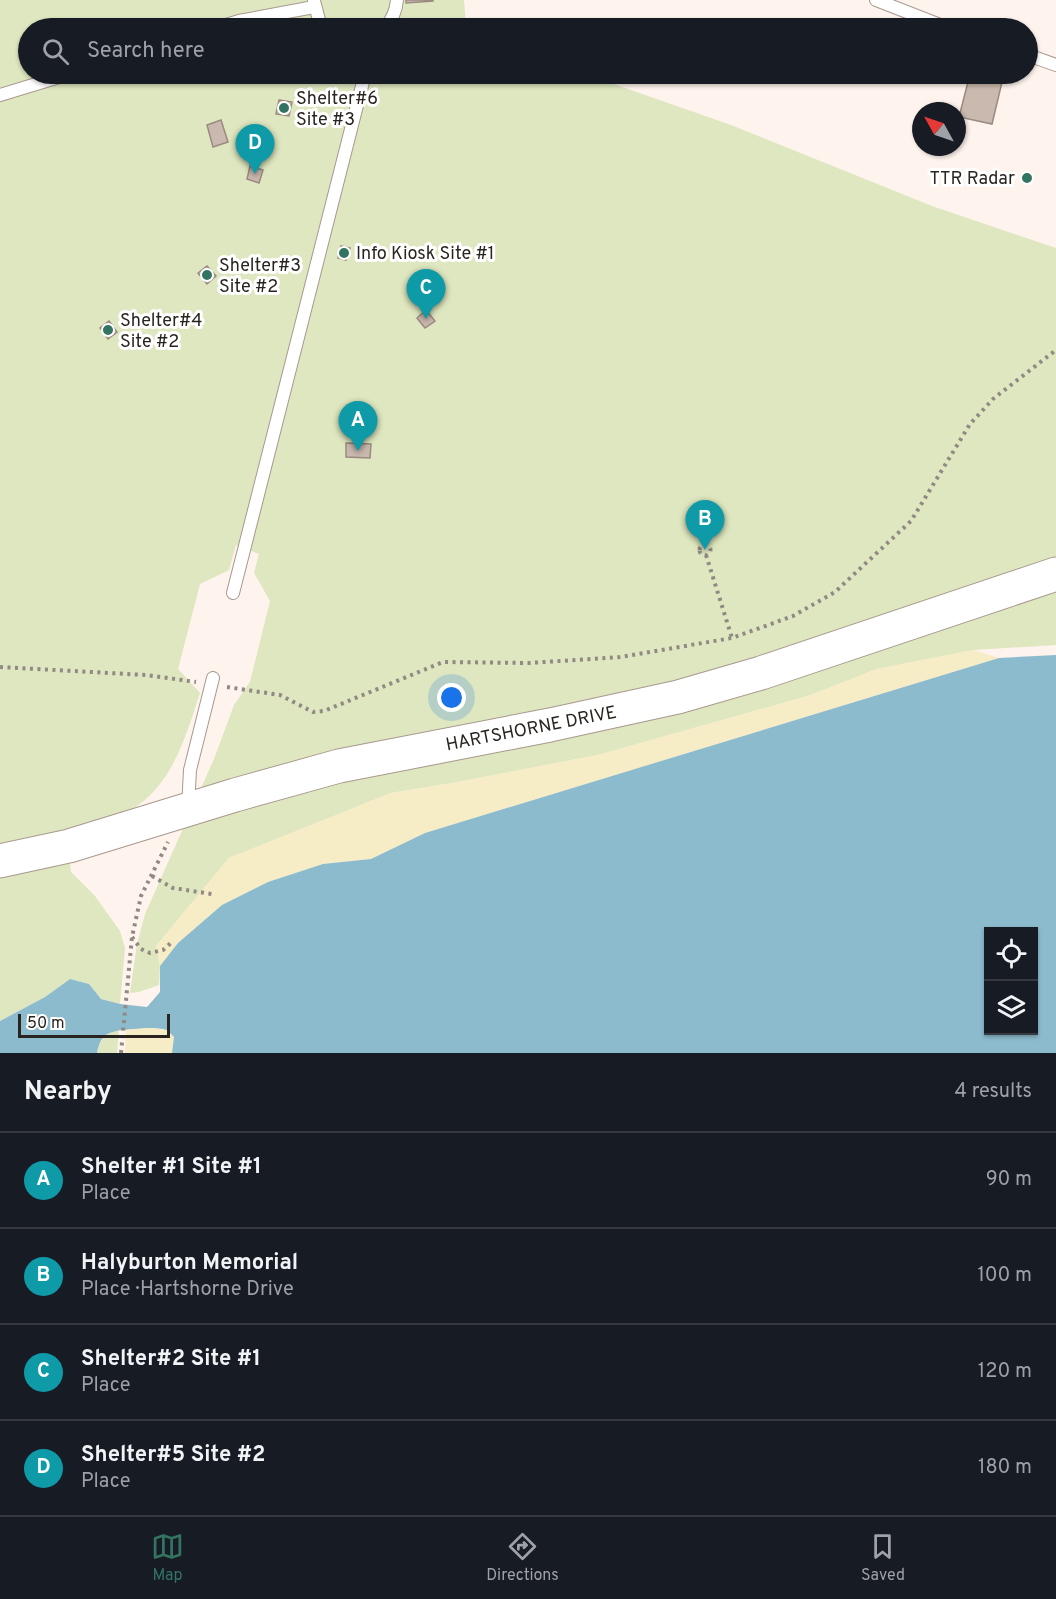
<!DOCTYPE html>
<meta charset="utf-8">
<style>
body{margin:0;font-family:Overpass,sans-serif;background:#20242c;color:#f1f3f6}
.controls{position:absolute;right:18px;bottom:18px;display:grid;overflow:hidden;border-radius:0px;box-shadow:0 2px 4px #0004}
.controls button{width:54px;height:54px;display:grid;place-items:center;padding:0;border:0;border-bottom:2px solid #363941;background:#171b24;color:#f1f3f6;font:30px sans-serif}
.compass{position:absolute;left:912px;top:102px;width:54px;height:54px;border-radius:50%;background:#171b24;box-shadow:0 2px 4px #0004;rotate:310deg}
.scale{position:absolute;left:18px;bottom:15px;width:152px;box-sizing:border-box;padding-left:6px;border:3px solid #2a2420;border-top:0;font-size:16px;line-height:21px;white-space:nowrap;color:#2a2420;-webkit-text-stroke:4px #fff;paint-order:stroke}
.you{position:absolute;left:452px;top:698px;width:21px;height:21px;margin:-15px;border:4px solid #fff;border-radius:50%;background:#1a73e8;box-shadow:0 0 0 9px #1a73e833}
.badge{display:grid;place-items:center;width:39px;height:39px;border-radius:50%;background:#337361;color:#fff;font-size:20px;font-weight:700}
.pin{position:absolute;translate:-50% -50px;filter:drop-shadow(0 2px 3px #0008)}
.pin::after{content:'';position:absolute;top:32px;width:21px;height:18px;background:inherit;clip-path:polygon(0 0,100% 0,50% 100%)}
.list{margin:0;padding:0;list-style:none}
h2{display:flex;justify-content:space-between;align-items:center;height:78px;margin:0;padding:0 24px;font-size:26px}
h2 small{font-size:20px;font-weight:400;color:#9ea1a6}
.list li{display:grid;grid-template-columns:39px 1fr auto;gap:18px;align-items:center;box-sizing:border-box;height:96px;padding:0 24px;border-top:2px solid #363941}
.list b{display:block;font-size:22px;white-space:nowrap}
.list p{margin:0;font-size:20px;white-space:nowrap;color:#9ea1a6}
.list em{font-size:20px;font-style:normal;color:#9ea1a6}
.icon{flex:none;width:33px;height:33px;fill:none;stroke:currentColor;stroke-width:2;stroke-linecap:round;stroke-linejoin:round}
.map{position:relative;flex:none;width:1056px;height:1053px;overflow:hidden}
.search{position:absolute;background:#171b24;box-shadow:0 2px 4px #0004;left:18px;right:18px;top:18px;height:66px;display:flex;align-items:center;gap:15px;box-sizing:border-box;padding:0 21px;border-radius:33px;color:#9ea1a6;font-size:22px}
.sheet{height:462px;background:#171b24}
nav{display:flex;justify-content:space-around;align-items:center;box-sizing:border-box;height:84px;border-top:2px solid #363941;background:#171b24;font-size:16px;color:#9ea1a6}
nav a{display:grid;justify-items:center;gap:3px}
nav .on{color:#337361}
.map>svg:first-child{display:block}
.green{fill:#dee7bf}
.sand{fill:#f6ecc6}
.water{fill:#8cbbcd;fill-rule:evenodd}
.building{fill:#cab9ae;stroke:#9a8a80;stroke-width:1.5}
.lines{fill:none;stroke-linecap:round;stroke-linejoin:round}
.service-casing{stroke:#a8988e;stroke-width:14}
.secondary-casing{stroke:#a8988e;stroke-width:35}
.path{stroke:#918984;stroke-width:4;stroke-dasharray:3 4.5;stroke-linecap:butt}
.service{stroke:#fff;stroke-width:12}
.secondary{stroke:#fff;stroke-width:33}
.poi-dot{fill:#337361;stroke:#fff;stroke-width:2}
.labels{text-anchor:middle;stroke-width:6;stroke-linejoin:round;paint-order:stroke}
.poi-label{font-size:18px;fill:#2a2420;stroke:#fff;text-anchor:start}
.street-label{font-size:18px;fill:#2a2420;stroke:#fff}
</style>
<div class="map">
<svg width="1056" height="1053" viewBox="0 0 1056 1053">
<rect width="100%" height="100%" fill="#fef3ed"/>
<!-- green -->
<path class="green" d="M0,0H464L466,28H28V74H585L731,125L932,206L1056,248V645L973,650L877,669L808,696L598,755L452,783L391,793L229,858L156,946L160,966L159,985L139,992L130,993L137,944L145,914L214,759L234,705L250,682L270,601L254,573L259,554L236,545L229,570L200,584L178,669L200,693C186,735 173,785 131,810C117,818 83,826 66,832L71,872L95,896L120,931L125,948L120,1004L101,999L89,984L70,979L45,997L0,1021Z
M116,1029H119L117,1053H97C99,1040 105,1035 116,1029Z"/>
<!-- sand -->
<path class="sand" d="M973,650L999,658L425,833L371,859L323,864L268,882L222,905L178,943L160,966L156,946L229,858L391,793L452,783L598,755L808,696L877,669Z
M146,1027L167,1030L174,1037L172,1053H125L126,1030Z"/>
<!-- water -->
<path class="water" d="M1056,655V1053H172L174,1037L167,1030C155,1027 145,1028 133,1029C114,1031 101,1030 97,1053H0V1021L45,997L70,979L89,984L101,999L120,1004L147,1007L160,992V966L178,943L222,905L268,882L323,864L371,859L425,833L999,658ZM988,932H1034V1030H988Z"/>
<!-- building -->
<path class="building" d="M406,0H433V1L406,3Z
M970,74H985L1003,78L992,124L959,117Z
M279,100L292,102L289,116L276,114Z
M221,120L228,142L213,147L207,125Z
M250,166L263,170L259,183L247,179Z
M341,246L350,248L346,260L338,258Z
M207,266L216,276L207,284L198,273Z
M426,310L435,321L425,328L417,318Z
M109,321L117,332L108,339L100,328Z
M346,443L371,444L370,458L346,457Z"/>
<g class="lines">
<defs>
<path id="service" d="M876,0L948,28
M314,1L319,20L325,28
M216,28L239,21L314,7
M385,28C392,20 396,12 397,0
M1028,55L1056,65
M0,95L69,74
M233,593L365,74
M188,808L190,770L213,678"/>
<path id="secondary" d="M0,861L69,846L235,795L339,766L550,725L678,697L761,673L1056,574"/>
</defs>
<!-- service casing -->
<use href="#service" class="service-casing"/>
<!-- secondary casing -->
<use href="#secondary" class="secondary-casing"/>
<!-- path -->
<path class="path" d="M699.5 550a5.5 5.5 0 1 1 11 0a5.5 5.5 0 1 1-11 0Z
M706,555L732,638
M0,667L146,675L196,682
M227,687L280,695L313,712L324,711L443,662L529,663L620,657L732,638L793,616L835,592L911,521L970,424L993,399L1056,350
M152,876L173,888L212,894
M132,937L141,949L150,953L163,950L173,941
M121,1053L132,937L141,896L168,842"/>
<!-- service -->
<use href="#service" class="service"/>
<!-- secondary -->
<use href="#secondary" class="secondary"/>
</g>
<!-- markers -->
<g class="poi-dot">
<circle cx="284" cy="108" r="6"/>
<circle cx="1027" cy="178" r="6"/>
<circle cx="344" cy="253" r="6"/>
<circle cx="207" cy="275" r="6"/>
<circle cx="108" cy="330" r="6"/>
</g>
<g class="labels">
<!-- poi labels -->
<g class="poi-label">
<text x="296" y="104">Shelter#6<tspan x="296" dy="21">Site #3</tspan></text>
<text x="1015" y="184" text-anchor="end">TTR Radar</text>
<text x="356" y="259">Info Kiosk Site #1</text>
<text x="219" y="271">Shelter#3<tspan x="219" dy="21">Site #2</tspan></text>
<text x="120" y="326">Shelter#4<tspan x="120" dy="21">Site #2</tspan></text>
</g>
<!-- street labels -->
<g class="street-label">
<text transform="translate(531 728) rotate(-11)" y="6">HARTSHORNE DRIVE</text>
</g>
</g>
</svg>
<div class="controls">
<button><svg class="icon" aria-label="locate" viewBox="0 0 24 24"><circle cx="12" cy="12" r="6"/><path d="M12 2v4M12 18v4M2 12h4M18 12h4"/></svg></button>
<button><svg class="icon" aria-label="layers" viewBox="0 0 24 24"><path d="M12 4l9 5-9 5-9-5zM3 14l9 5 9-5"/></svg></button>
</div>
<svg class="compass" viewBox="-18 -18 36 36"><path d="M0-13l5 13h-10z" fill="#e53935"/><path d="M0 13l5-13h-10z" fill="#9ea1a6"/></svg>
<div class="scale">50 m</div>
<div class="you"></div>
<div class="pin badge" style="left:358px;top:451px;background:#0f9aa8">A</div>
<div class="pin badge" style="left:705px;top:550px;background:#0f9aa8">B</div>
<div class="pin badge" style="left:426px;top:319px;background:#0f9aa8">C</div>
<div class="pin badge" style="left:255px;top:174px;background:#0f9aa8">D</div>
<div class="search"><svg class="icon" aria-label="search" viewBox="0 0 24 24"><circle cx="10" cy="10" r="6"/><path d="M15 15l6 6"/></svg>Search here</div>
</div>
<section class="sheet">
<h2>Nearby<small>4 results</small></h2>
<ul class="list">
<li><span class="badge" style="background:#0f9aa8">A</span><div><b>Shelter #1 Site #1</b><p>Place</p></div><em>90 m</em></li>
<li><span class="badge" style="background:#0f9aa8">B</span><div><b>Halyburton Memorial</b><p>Place · Hartshorne Drive</p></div><em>100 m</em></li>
<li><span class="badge" style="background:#0f9aa8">C</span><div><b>Shelter#2 Site #1</b><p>Place</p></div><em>120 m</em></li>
<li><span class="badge" style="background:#0f9aa8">D</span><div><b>Shelter#5 Site #2</b><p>Place</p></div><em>180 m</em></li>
</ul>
</section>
<nav>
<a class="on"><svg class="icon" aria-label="map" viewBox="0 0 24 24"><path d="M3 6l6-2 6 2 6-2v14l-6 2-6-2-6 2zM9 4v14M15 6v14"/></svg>Map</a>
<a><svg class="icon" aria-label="directions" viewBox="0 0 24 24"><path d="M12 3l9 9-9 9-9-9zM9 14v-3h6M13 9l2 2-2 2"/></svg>Directions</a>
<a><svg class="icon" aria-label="saved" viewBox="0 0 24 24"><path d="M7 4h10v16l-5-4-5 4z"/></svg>Saved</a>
</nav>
